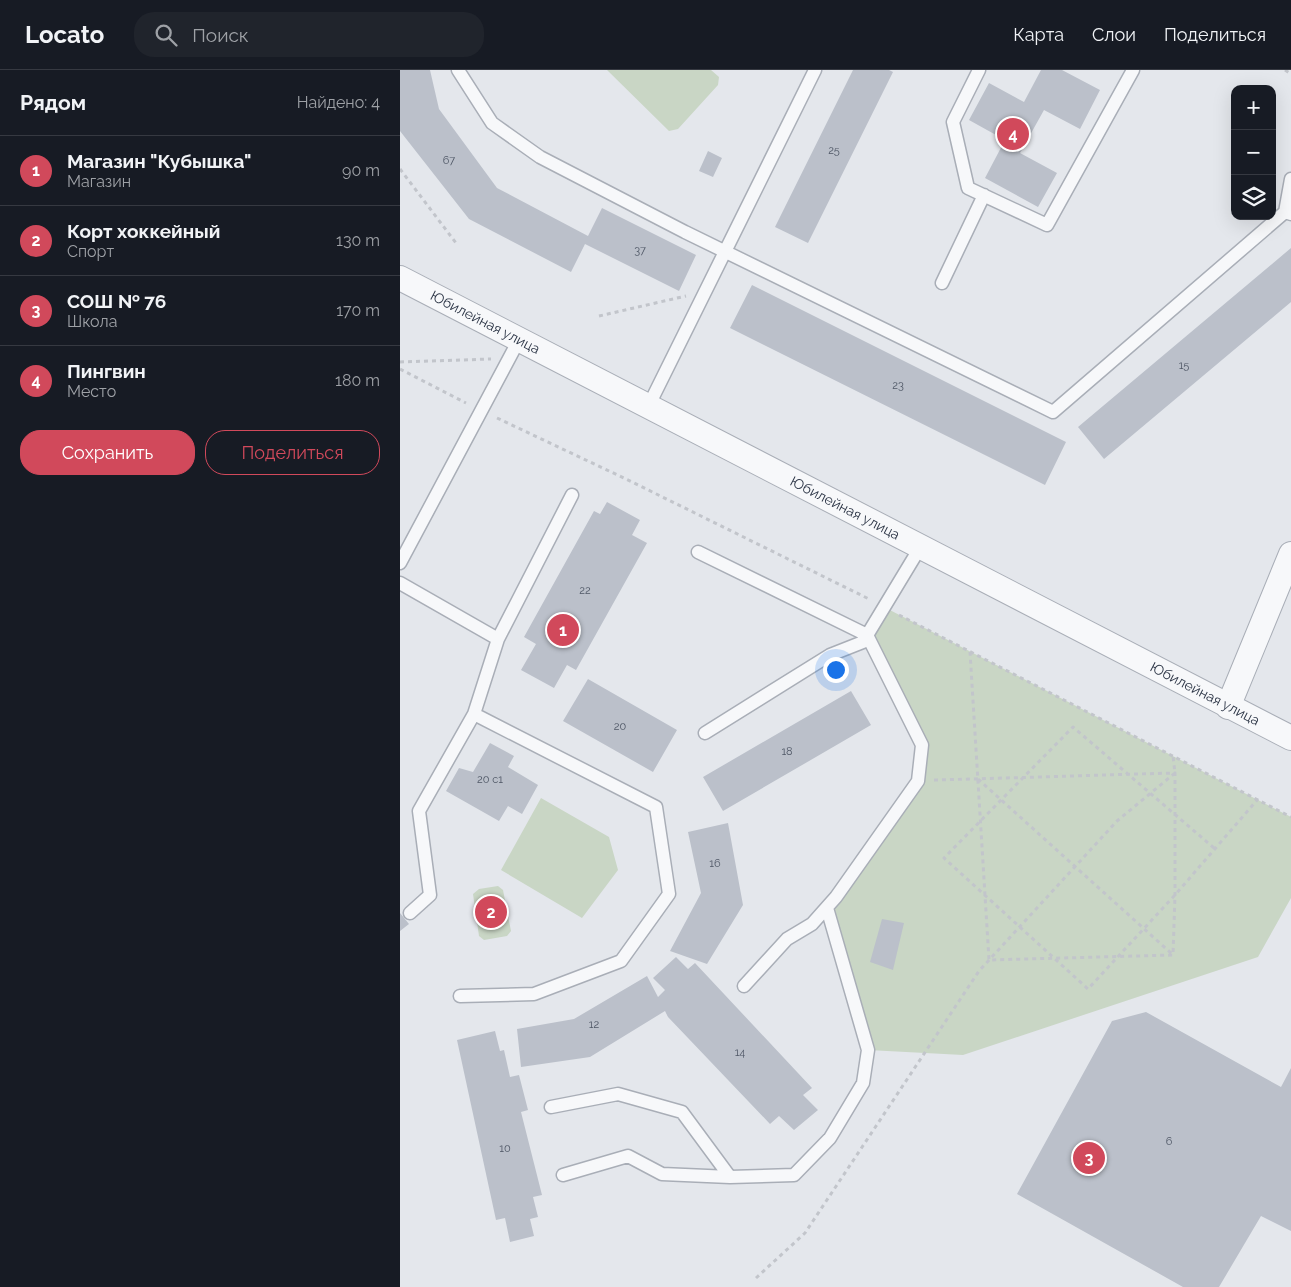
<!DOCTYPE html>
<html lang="ru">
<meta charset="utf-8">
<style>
body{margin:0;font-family:Raleway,sans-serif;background:#20242c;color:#f1f3f6}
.controls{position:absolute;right:15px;top:15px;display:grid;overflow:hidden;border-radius:10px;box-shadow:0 5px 20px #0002}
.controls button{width:45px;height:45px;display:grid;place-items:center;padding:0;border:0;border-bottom:1px solid #363941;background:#171b24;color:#f1f3f6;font:25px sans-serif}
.you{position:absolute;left:435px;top:599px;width:18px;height:18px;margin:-12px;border:4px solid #fff;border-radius:50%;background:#1a73e8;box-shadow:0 0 0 8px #1a73e833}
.badge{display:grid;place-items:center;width:32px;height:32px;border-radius:50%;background:#d1495b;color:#fff;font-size:16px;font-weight:700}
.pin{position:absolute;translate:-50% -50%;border:2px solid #fff;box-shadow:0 1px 5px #0006}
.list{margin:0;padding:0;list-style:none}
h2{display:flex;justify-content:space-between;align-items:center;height:65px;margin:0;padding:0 20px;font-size:21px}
h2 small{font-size:16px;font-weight:400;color:#9ea1a6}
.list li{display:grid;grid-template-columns:32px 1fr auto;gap:15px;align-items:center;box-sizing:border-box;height:70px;padding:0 20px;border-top:1px solid #363941}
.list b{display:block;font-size:19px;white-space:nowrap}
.list p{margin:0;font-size:16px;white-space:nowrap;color:#9ea1a6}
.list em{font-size:16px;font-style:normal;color:#9ea1a6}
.actions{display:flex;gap:10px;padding:15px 20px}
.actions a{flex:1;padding:11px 0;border:1px solid #d1495b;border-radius:20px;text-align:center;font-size:18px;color:#d1495b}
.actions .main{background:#d1495b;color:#fff}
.icon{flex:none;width:28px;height:28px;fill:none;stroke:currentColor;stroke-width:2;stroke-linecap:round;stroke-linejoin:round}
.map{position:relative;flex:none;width:891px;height:1217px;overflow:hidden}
header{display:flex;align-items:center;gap:30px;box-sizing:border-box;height:70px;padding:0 25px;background:#171b24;border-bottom:1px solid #363941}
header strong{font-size:24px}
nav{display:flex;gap:28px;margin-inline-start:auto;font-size:18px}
.search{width:350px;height:45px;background:#20242c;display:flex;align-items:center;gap:12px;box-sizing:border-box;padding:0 18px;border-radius:20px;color:#9ea1a6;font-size:19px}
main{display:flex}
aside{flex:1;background:#171b24}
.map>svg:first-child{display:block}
.green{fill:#c9d6c5}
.building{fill:#bbc0ca}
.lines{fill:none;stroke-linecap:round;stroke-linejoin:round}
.lane-casing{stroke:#a9aeb7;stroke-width:15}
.street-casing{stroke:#a9aeb7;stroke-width:26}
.path{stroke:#c2c5cb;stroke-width:3;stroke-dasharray:4 4;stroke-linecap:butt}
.lane{stroke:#f7f8fa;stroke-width:12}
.street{stroke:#f7f8fa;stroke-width:24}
.labels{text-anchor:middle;stroke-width:4.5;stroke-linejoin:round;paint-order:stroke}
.number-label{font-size:11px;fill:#4f5766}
.street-label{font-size:14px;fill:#2b3445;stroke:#f4f6f9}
</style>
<header>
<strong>Locato</strong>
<div class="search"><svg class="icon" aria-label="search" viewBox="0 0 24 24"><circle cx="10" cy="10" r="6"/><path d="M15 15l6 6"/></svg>Поиск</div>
<nav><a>Карта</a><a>Слои</a><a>Поделиться</a></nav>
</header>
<main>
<aside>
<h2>Рядом<small>Найдено: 4</small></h2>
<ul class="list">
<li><span class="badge">1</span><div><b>Магазин &quot;Кубышка&quot;</b><p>Магазин</p></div><em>90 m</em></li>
<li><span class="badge">2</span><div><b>Корт хоккейный</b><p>Спорт</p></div><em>130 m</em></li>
<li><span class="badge">3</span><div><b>СОШ № 76</b><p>Школа</p></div><em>170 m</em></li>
<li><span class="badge">4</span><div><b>Пингвин</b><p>Место</p></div><em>180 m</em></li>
</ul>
<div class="actions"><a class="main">Сохранить</a><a>Поделиться</a></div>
</aside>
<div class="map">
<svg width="891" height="1217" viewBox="0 0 891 1217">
<rect width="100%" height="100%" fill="#e4e7ec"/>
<!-- green -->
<path class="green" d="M207,0H311L319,7L318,15L278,59L269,61Z
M484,537L891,747V828L858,887L563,985L468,980L427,838L518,711L522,675L467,565Z
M141,728L209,767L218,800L182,848L101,800Z
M98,816L103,820L111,861L107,866L84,870L79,866L73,824L79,819Z"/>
<!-- building -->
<path class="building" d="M0,0H30L39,39L97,118L188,166L202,138L296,185L279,221L185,174L171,202L69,149L0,61Z
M453,0H489L493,2L408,173L375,157Z
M641,0H662L700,20L680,59L644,40L620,83L657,103L638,137L585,108L605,70L569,50L589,13L624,32Z
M308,81L322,88L313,107L299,101Z
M891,178V232L704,389L678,357Z
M352,215L666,372L645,415L330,258Z
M207,432L240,450L232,465L247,473L176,600L167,595L154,618L121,600L136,574L124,567L194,441L200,444Z
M188,609L277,660L253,702L163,651Z
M451,621L471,655L323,741L303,707Z
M90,673L114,686L108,697L138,715L122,744L108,736L99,751L46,721L59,698L73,702Z
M328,753L343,835L307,894L270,881L301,823L288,762Z
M0,843L9,854L0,861Z
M482,849L504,853L493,900L470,892Z
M276,887L288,899L295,893L412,1018L403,1025L418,1040L394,1060L379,1046L370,1054L268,947L265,941L190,987L121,997L117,959L174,949L247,906L258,927L265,920L253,908Z
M746,942L881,1017L891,998V1161L861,1146L819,1217H783L617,1124L712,951Z
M95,961L100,981L104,980L110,1007L119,1005L128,1040L121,1042L142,1125L133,1127L138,1147L130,1149L134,1166L110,1172L105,1148L96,1150L57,970Z"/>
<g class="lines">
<defs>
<path id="lane" d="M58,0L92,53L140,87L285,162L653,342L885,142L891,144
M579,0L553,52L568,118L647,155L733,0
M885,142L891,109
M542,213L584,125
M249,335L415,0
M298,482L467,565L522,675L518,711L436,827L412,854L387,869L344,916
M0,493L120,268
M0,513L98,569L172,425
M305,663L430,585L463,572L521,476
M10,843L30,825L19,741L74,644L98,569
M60,926L134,924L221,891L269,824L256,737L74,644
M151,1037L218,1024L282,1042L330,1107L394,1105L430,1068L463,1013L468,980L427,838
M163,1105L228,1086L262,1104L330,1107"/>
<g id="street">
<path id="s1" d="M0,208L891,668"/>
<path d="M828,637L891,484"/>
</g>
</defs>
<!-- lane casing -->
<use href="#lane" class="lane-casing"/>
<!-- street casing -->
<use href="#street" class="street-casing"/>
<!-- path -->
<path class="path" d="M885,0L891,4
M0,99L56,173
M199,246L286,226
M0,292L91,289
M0,299L66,333
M97,348L226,409L471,530
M499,545L891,747
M578,709L772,884
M534,710C614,708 695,705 775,703V825L773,885L589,890L570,582
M814,778L673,657L544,788L688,919L775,825L858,729
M356,1208L405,1163L579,901L717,751L775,703L773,686"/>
<!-- lane -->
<use href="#lane" class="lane"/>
<!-- street -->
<use href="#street" class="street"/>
</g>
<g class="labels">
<!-- number labels -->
<g class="number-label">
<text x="434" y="84">25</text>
<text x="49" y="94">67</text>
<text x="240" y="184">37</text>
<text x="784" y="299">15</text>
<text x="498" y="319">23</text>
<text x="185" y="524">22</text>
<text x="220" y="660">20</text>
<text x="387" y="685">18</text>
<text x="90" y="713">20 с1</text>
<text x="315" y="797">16</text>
<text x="194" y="958">12</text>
<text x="340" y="986">14</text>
<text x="769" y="1075">6</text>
<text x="105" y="1082">10</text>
</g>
<!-- street labels -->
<g class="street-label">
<text dy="5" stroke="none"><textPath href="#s1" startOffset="96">Юбилейная улица</textPath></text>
<text dy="5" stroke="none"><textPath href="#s1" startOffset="501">Юбилейная улица</textPath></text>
<text dy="5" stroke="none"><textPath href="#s1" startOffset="906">Юбилейная улица</textPath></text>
</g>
</g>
</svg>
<div class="controls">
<button>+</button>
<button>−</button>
<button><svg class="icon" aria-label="layers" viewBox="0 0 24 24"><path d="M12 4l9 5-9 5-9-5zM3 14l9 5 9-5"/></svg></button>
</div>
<div class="you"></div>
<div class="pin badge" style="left:163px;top:560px">1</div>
<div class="pin badge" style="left:91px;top:842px">2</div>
<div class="pin badge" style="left:689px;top:1088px">3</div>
<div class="pin badge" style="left:613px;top:64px">4</div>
</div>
</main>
